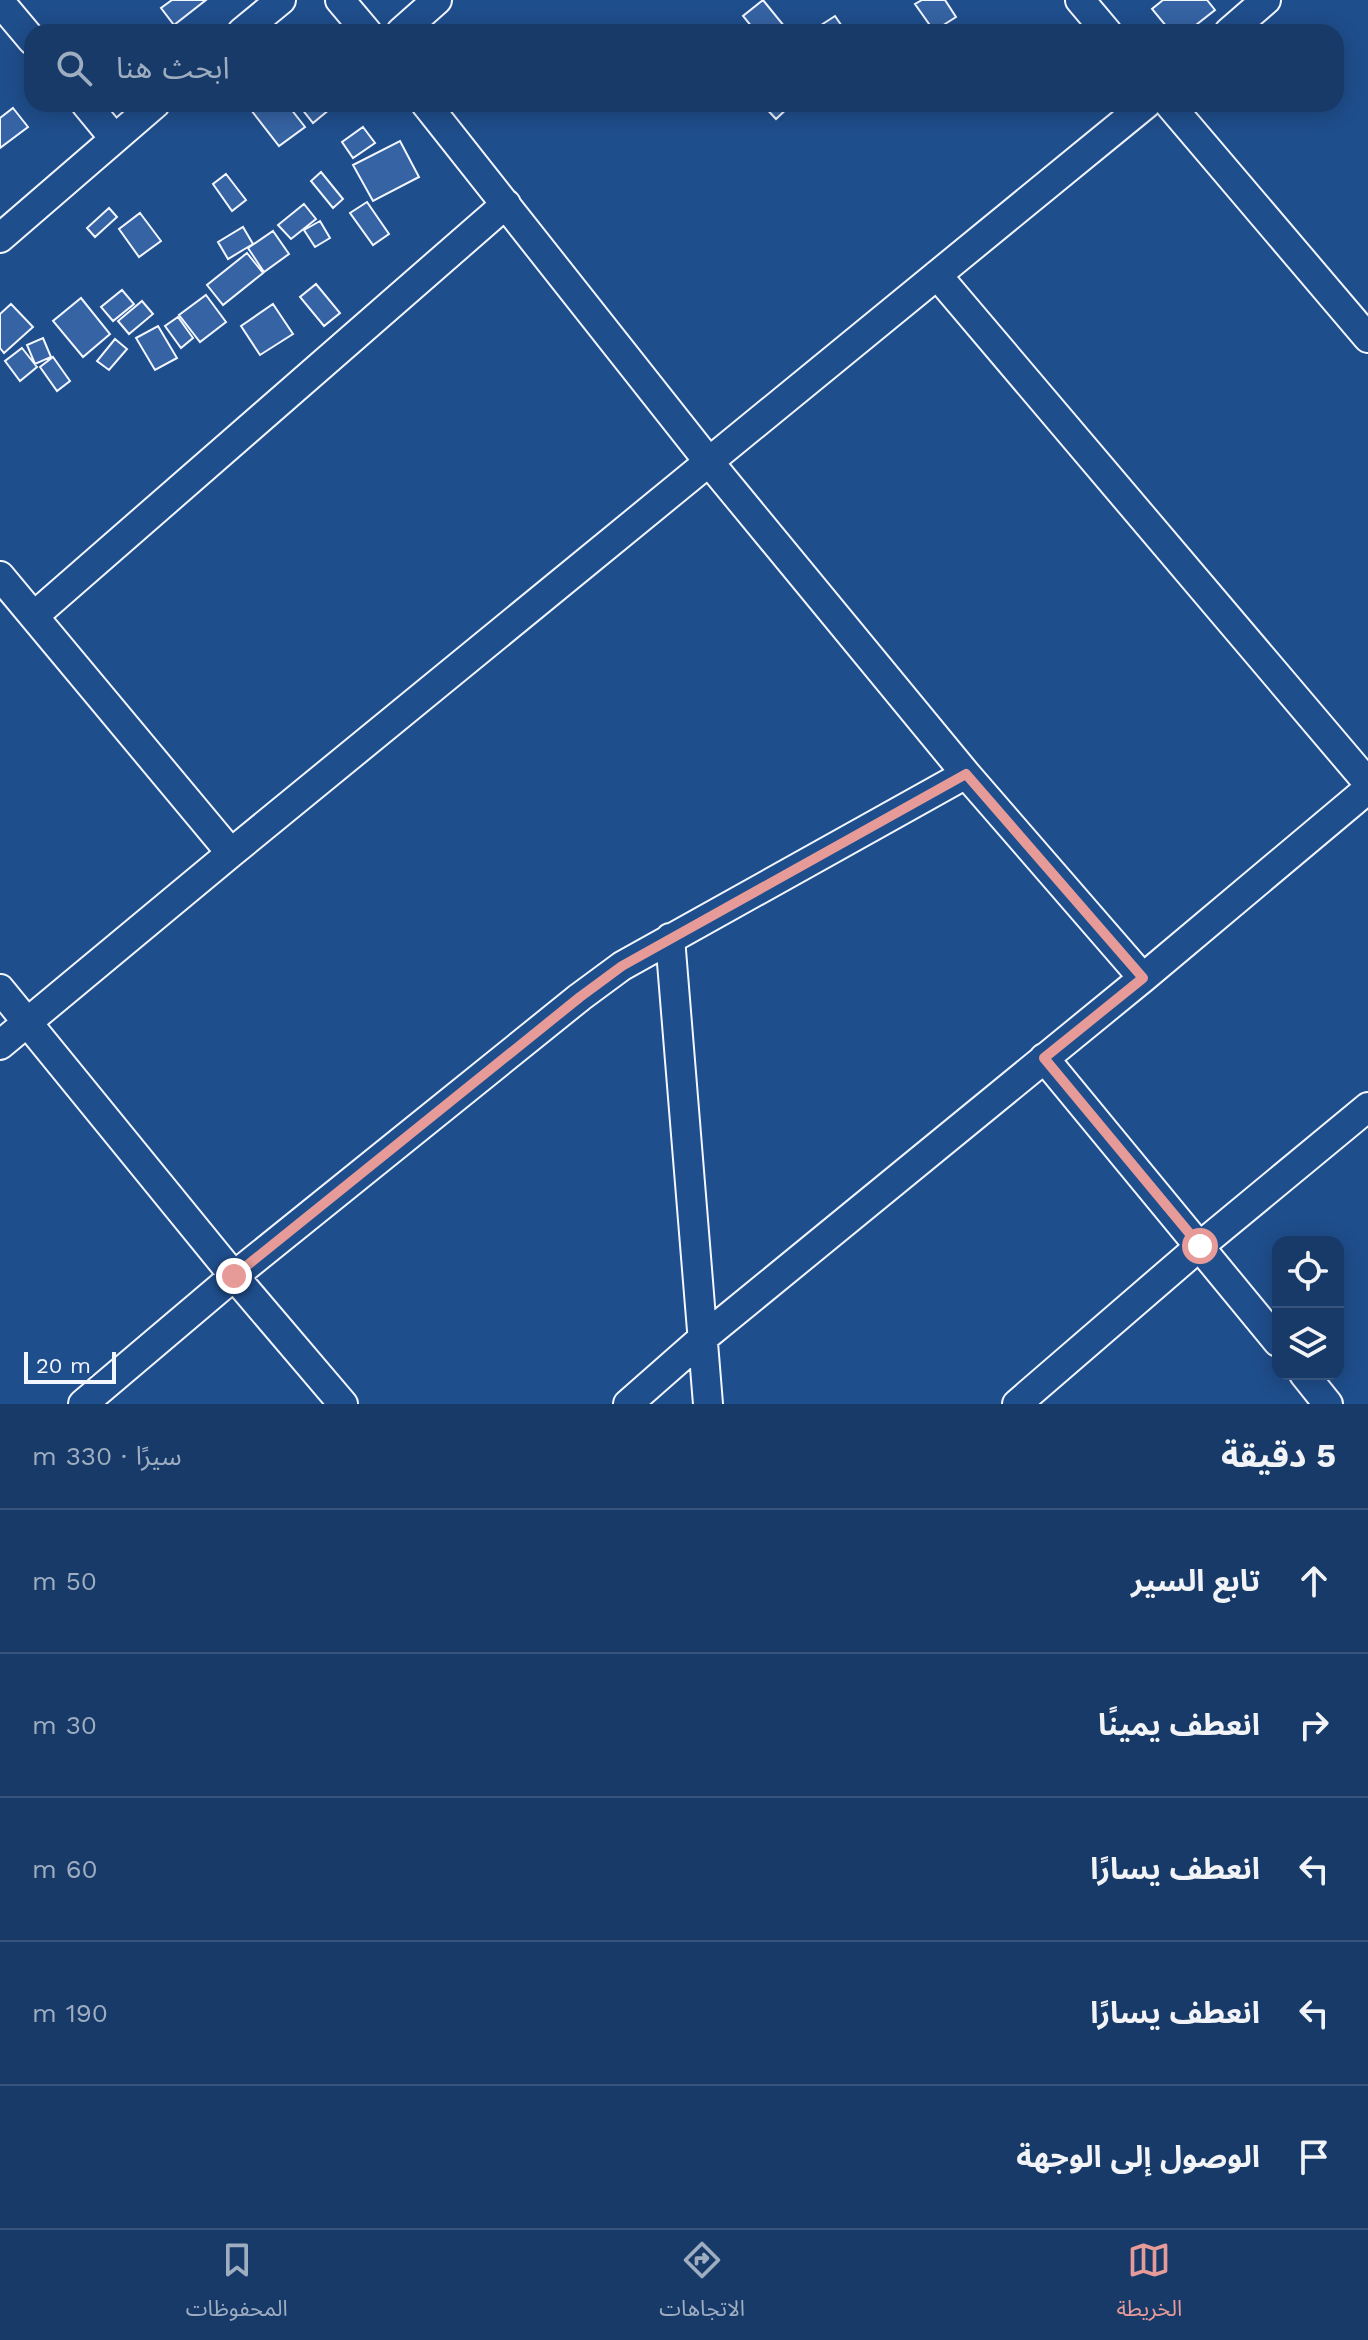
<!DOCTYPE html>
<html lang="ar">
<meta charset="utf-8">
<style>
body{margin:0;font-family:"Work Sans","Noto Sans Arabic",sans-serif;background:#20416f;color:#f1f3f6;direction:rtl}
.controls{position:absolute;right:24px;bottom:24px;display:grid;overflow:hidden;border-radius:16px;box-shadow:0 4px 20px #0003}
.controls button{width:72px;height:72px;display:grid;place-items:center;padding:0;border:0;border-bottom:2px solid #36547d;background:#173a69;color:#f1f3f6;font:40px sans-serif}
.scale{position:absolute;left:24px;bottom:20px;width:92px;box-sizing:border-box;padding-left:8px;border:4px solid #f2f6ff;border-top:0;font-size:22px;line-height:28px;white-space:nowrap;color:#f2f6ff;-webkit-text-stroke:6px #1f4e8c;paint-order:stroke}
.stop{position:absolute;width:24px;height:24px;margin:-18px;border:6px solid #e69b98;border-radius:50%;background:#fff}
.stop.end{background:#e69b98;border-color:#fff;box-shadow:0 2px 8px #0008}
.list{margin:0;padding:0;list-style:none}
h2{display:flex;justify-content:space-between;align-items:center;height:104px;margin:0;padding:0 32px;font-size:34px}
h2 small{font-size:26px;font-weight:400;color:#9eadc0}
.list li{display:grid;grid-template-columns:52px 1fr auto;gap:24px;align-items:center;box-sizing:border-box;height:144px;padding:0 32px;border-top:2px solid #36547d}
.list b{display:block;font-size:30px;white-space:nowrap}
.list em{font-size:26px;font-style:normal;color:#9eadc0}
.icon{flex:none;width:44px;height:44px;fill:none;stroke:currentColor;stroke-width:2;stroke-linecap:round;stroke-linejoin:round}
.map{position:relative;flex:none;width:1368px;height:1404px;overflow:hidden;direction:ltr}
.search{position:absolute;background:#173a69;box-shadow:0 4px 20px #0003;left:24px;right:24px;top:24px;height:88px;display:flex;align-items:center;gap:20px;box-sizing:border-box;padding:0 28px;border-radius:24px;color:#9eadc0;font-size:30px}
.sheet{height:824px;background:#173a69}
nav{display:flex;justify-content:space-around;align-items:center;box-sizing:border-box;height:112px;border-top:2px solid #36547d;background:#173a69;font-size:22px;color:#9eadc0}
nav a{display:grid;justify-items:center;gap:4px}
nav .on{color:#e69b98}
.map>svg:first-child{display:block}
.building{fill:#3563a3;stroke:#f2f6ff;stroke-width:2}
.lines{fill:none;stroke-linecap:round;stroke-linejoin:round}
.minor-casing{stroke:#f2f6ff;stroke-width:32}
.minor{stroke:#1f4e8c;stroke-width:28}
.route{stroke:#e69b98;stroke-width:10}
</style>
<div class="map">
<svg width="1368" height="1404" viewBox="0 0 1368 1404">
<rect width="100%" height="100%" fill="#1f4e8c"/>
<!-- building -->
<path class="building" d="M172,0H206L174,25L161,8Z
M763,0L789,32H756L743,16Z
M922,0H945L956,17L934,31L915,4Z
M1163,0H1207L1215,10L1187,32H1171L1152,9Z
M835,16L846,32H821L818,27Z
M258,104H287L305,127L279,146L251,110Z
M298,104H327L330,109L313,123Z
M762,104H792L776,119Z
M13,108L28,127L0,148V118Z
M363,127L375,143L353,158L342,142Z
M400,141L419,177L373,201L353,165Z
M321,172L343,199L333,208L311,181Z
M226,174L246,200L232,211L213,184Z
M367,202L389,234L373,245L350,213Z
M304,204L316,219L291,239L278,225Z
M109,208L117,217L95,237L87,228Z
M140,213L161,241L139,257L119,229Z
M320,221L330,238L315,247L304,230Z
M243,227L253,244L228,259L218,242Z
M273,231L289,254L264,272L248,248Z
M247,253L263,273L223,305L207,285Z
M316,284L340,313L324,326L300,297Z
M122,290L134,304L113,321L101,307Z
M206,295L226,322L200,342L179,315Z
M81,298L110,334L83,357L53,321Z
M142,301L153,314L129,334L118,321Z
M11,304L33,327L4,353L0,348V314Z
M273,304L293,334L260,355L241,326Z
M178,317L193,338L181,348L165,326Z
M158,326L177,358L155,370L136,338Z
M43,338L51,357L35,364L27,345Z
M115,339L127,349L109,370L97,361Z
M22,348L37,367L20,381L5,361Z
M53,357L70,381L57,391L40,367Z"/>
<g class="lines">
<defs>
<path id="minor" d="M340,0L367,32
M1080,0L1107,32
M0,2L32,40
M242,32L281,0
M401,32L437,0
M1229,32L1266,0
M86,104L114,138
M426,104L709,462L966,774L1143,978
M1169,104L1368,338
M0,238L155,104
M937,275L1368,783
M0,576L231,853
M34,616L506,204
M670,938L708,1404
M0,989L234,1276L343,1404
M0,1045L231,853L1146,104
M1044,1058L1278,1342
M1304,1374L1328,1404
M83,1404L234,1276L580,997L622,966L966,774
M628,1404L703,1338L1143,978L1368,789
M1017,1404L1200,1246L1368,1107"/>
</defs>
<!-- minor casing -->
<use href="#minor" class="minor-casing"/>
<!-- minor -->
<use href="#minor" class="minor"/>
</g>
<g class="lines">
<!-- route -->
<path class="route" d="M234,1276L580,997L622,966L966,774L1143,978L1044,1058L1200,1246"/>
</g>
</svg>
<div class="controls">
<button><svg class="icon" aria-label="locate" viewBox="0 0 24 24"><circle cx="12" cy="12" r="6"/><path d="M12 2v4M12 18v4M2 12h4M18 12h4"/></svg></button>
<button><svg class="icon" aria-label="layers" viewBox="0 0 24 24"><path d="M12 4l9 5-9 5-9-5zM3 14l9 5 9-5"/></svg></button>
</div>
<div class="scale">20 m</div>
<div class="stop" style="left:1200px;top:1246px"></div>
<div class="stop end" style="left:234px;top:1276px"></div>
<div class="search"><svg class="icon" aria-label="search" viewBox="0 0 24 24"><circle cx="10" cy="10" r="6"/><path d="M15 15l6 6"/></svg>ابحث هنا</div>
</div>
<section class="sheet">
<h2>5 دقيقة<small>سيرًا · 330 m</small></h2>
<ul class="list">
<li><svg class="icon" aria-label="ahead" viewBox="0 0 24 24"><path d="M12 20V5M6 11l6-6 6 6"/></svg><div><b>تابع السير</b></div><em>50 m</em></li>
<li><svg class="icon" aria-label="right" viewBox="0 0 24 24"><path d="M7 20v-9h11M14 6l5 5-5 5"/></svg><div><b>انعطف يمينًا</b></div><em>30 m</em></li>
<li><svg class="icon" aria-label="left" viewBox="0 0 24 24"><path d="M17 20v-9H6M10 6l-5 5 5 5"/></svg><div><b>انعطف يسارًا</b></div><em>60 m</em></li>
<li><svg class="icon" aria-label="left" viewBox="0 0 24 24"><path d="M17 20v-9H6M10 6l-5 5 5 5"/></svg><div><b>انعطف يسارًا</b></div><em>190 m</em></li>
<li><svg class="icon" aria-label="arrive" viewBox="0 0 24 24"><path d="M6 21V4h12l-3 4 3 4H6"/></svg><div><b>الوصول إلى الوجهة</b></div></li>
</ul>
</section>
<nav>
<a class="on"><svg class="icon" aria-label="map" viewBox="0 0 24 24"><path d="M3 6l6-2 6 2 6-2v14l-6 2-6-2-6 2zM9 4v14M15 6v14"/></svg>الخريطة</a>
<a><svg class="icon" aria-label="directions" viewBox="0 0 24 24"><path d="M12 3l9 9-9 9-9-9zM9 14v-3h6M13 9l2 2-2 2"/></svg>الاتجاهات</a>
<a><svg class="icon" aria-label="saved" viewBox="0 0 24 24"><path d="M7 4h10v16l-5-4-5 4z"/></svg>المحفوظات</a>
</nav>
